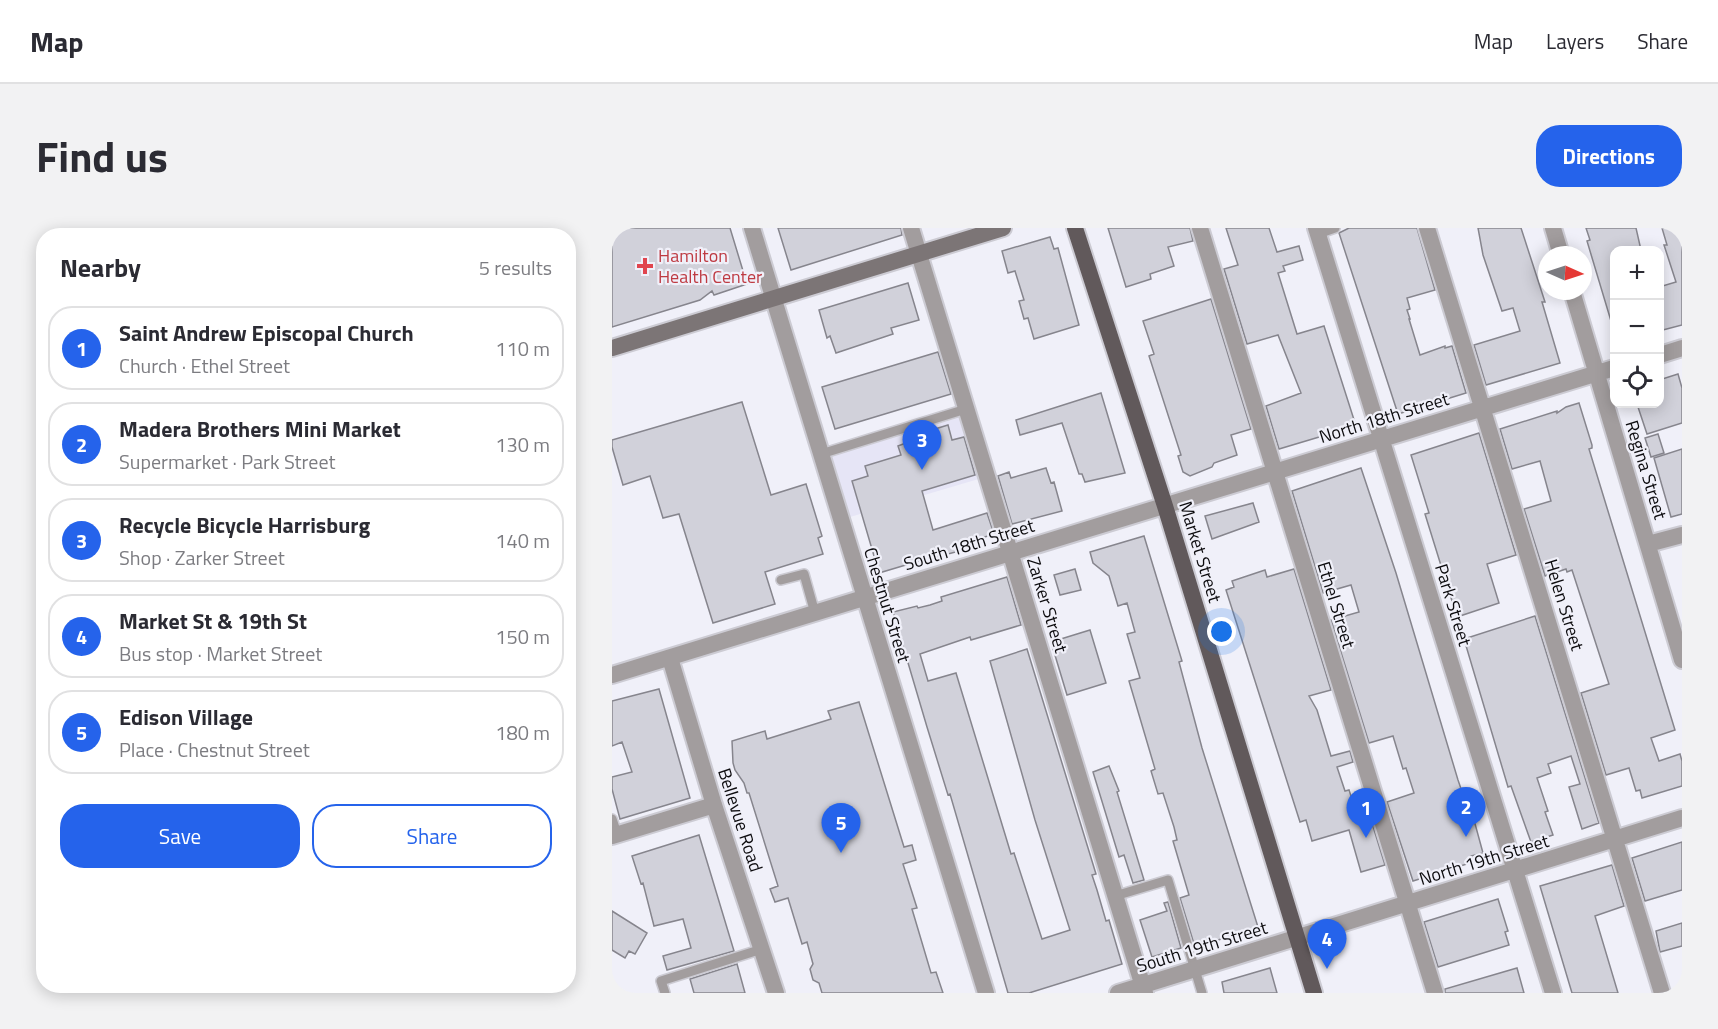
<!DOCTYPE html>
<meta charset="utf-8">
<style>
body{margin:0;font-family:"Titillium Web",sans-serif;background:#f2f2f3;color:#2b2b33}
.controls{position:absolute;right:18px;top:18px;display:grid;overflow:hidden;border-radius:12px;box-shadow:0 3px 15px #0003}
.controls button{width:54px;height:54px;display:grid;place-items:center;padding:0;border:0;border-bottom:2px solid #e1e1e2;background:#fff;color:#2b2b33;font:30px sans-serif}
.compass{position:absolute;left:926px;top:18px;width:54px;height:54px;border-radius:50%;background:#fff;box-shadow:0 3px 15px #0003;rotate:93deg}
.you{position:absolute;left:610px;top:404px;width:21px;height:21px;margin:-15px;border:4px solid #fff;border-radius:50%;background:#1a73e8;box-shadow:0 0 0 9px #1a73e833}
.badge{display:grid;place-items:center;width:39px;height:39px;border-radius:50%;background:#2563eb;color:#fff;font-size:20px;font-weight:700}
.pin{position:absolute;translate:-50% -50px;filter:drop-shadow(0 2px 3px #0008)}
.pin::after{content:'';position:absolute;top:32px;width:21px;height:18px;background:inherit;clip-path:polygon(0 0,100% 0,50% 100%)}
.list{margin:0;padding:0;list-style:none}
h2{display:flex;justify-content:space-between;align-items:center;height:78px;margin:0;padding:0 24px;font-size:26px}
h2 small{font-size:20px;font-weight:400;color:#7c7c81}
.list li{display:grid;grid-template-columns:39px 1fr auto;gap:18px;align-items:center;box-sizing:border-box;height:84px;margin:0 12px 12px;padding:0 12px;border:2px solid #e1e1e2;border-radius:24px}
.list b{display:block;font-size:22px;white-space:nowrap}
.list p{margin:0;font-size:20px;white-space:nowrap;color:#7c7c81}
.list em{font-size:20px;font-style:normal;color:#7c7c81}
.actions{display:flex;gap:12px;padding:18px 24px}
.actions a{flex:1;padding:14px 0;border:2px solid #2563eb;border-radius:24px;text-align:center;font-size:21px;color:#2563eb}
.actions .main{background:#2563eb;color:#fff}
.icon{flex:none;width:33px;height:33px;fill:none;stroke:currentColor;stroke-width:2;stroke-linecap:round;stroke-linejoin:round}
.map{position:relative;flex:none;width:1070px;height:765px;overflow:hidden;border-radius:24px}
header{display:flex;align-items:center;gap:36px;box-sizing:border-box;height:84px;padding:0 30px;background:#fff;border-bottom:2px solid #e1e1e2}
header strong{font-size:28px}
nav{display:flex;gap:33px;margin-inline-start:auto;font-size:21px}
.intro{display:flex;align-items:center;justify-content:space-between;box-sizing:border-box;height:144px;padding:0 36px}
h1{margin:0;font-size:42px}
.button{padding:15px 27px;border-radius:24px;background:#2563eb;color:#fff;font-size:21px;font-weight:700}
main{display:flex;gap:36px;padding:0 36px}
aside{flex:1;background:#fff;border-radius:24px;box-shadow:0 3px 15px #0003}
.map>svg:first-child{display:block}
.built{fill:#e6e5f6}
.building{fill:#d1d1da;stroke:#86858d;stroke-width:1.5}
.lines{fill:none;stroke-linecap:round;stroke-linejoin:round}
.service-casing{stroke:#cccbd3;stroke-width:12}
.minor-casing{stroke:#cccbd3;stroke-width:20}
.secondary-casing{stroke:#cccbd3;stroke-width:20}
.primary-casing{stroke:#cccbd3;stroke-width:20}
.service{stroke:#a29d9e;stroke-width:9}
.minor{stroke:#a29d9e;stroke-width:16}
.secondary{stroke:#7c7576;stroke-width:16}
.primary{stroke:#61595b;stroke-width:16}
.health-dot{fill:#e0444e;stroke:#f0f0f9;stroke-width:2}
.labels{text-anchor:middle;stroke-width:4.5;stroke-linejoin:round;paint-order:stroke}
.health-label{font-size:18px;fill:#be3a42;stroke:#f0f0f9;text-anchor:start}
.street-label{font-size:18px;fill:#0c0b0e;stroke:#f0f0f9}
</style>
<header>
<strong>Map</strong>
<nav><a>Map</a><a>Layers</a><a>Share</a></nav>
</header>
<div class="intro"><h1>Find us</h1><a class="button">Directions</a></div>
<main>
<aside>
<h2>Nearby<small>5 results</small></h2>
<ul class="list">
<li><span class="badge">1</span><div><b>Saint Andrew Episcopal Church</b><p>Church · Ethel Street</p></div><em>110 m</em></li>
<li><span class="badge">2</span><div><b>Madera Brothers Mini Market</b><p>Supermarket · Park Street</p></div><em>130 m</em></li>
<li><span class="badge">3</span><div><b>Recycle Bicycle Harrisburg</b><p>Shop · Zarker Street</p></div><em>140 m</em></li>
<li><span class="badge">4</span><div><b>Market St &amp; 19th St</b><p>Bus stop · Market Street</p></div><em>150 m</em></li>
<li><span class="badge">5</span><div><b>Edison Village</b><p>Place · Chestnut Street</p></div><em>180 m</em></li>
</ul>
<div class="actions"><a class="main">Save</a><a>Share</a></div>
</aside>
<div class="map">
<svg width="1070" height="765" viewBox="0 0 1070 765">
<rect width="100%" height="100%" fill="#f0f0f9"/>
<!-- built -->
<path class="built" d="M352,188L370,250L238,289L220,228Z"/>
<!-- building -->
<path class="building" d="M0,0H118L135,56L102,67L100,63L88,72L0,99Z
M166,0H289L290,7L179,42Z
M496,0H578L581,13L556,19L562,38L538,46L539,51L514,59Z
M614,0H657L665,24L687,18L691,32L671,38L673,43L666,45L685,106L712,98L744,198L667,221L654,178L689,165L666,107L635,116L612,41L626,37Z
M737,0H805L823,62L795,70L798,81L795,82L798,91H797L808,127L833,118V120L840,118L854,165L786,186L727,5Z
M866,0H909L933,74H930L948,135L874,157L862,117L908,103L901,80L890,83L871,27Z
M974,0H1024L1029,22H1002V93H999L975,13L978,12Z
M1050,0H1070V97L1047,103V59L1064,54L1052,17H1055Z
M438,9L442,21L446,20L467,97L422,111L416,90L412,91L407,73L412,72L403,43L396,45L390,23Z
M296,55L307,92L279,100L281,106L224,125L218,108L215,110L207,82Z
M599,71L639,201L619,207L625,227L602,235L600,239L578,248L571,244L566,228L569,227L537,128L542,126L531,93Z
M326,124L339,166L223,201L210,159Z
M1066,146L1070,160V195L1035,206L1025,176H1047V152Z
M489,165L513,245L473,254L470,246H467L450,195L408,207L404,192Z
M130,174L159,267L194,256L210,308L206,310L211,326L153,344L163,376L101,395L67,286L51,290L38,248L11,257L0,219V212Z
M967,175L980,217V220L977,221L1063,502L1039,510L1047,533L1068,526L1070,533V558L1030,570L1028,562L1024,563L1017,540L994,547L969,465L997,456L960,342L955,344L954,341L933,348L912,281L939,273L928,233L900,241L888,201L945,183V185L954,179Z
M336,197L340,212L352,209L363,247L310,263L321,302L375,285L382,306L354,315L355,321L317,331V330L267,345L240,253L256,248L253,238L289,227L286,218L299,213L297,209Z
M867,205L904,327L875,336L887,375L845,389L813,286L817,285L799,227Z
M1046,206L1052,225L1039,229L1033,210Z
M1070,221V286L1059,289L1042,230Z
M434,240L439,255L442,254L450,283L400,296L386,248L397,244L399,250Z
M749,240L784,345L846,552L856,581H859L871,625L859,628L861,634L801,653L775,574L802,565L794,540L791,541L781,508L757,515L719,392L747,384L739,357L711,365L680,263Z
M641,275L647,294L600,311L593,288Z
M532,308L570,433L567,434L590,520L646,699L597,715L596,712L582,716L568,670L577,667L561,613L565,612L562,599L551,565L546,566L539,543L543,541L517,453L528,450L515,406L523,404L515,375L506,378L497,348L481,335L478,324Z
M463,341L469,362L448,367L442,347Z
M682,341L719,462L697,468L705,482L719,528L738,523L741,534L725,539L733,563L737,562L744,583L755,579L773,637L749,644L737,602L700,613L694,592L688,594L614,362L622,359L620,353L653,342L655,349Z
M395,349L409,397L359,412L358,409L308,426L316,453L344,445L399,626L402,625L430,711L458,702L423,592L378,433L415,421L484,646L480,647L485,662L494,693L497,692L510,736L417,765H396L338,566L336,567L315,499L281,384L305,378L306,380L318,377L330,373L329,369Z
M923,388L987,595L970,601L957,559L968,556L959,528L936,536L939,545L925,550L936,583L933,584L941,607L919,614L899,558L896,559L852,411Z
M478,402L494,455L455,467L439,414Z
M47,461L78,570L8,591L0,561V549L20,544L10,514L0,518V473Z
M247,474L292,619L300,617L304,632L291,636L305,680L300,681L319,745L324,744L331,765H210L207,755L201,752L198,741L201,736L195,714L190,716L176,670L163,674L158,661L166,658L137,565H135L132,555L123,542L121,535L120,513L153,503L155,511L219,491L216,483Z
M497,538L507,563L505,564L532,652L521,655L512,627L507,629L481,544Z
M87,607L122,723L55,742L51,728L79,720L71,691L42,698L31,655L29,656L20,628Z
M1070,614V662L1033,673L1020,630Z
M1000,637L1012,678L983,688L1006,765H960L928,658Z
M886,671L896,703L893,704L897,717L826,739L812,694Z
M556,674L569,720L540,729L528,692L555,683L552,675Z
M0,683L35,705L23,726L17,723L13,730L0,722Z
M1070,695V718L1048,724L1044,703Z
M125,736L133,765H82L78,751Z
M658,740L665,765H612L610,754Z
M905,740L912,765H833V761Z"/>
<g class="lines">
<defs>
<path id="service" d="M706,6L723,0
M209,226L354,181
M169,352L192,346L203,385
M0,591L5,606
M503,668L556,652L590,765
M53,765L49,753L150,721"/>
<path id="minor" d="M140,0L374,765
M299,0L533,765
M588,0L823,765
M704,0L941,765
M815,0L1050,765
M941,0L949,27
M960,63L1070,432
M1048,127L1070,120
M1036,316L1070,307
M58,430L102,577L164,765
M0,447L1002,140
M0,608L102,577
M506,765L1070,590"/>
<path id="secondary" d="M0,120L391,0"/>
<path id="primary" d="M463,0L553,278L702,765"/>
</defs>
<!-- service casing -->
<use href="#service" class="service-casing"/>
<!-- minor casing -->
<use href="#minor" class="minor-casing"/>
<!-- secondary casing -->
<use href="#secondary" class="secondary-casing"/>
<!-- primary casing -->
<use href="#primary" class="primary-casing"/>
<!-- service -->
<use href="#service" class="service"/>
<!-- minor -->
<use href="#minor" class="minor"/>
<!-- secondary -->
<use href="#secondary" class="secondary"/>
<!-- primary -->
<use href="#primary" class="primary"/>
</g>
<!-- markers -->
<path class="health-dot" d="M30 29h6v6h6v6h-6v6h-6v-6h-6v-6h6z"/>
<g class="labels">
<!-- health labels -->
<g class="health-label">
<text x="46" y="34">Hamilton<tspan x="46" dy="21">Health Center</tspan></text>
</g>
<!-- street labels -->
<g class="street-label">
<text transform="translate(772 190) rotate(-17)" y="6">North 18th Street</text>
<text transform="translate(1034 242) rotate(73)" y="6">Regina Street</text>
<text transform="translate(357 317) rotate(-17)" y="6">South 18th Street</text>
<text transform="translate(588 324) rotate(73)" y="6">Market Street</text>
<text transform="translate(275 377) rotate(73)" y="6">Chestnut Street</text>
<text transform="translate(435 377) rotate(73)" y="6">Zarker Street</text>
<text transform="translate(724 377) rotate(73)" y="6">Ethel Street</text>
<text transform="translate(841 377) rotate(73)" y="6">Park Street</text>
<text transform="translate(952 377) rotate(73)" y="6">Helen Street</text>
<text transform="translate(128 592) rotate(72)" y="6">Bellevue Road</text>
<text transform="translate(872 632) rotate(-17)" y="6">North 19th Street</text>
<text transform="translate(590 719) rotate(-17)" y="6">South 19th Street</text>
</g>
</g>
</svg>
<div class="controls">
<button>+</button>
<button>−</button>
<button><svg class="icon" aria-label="locate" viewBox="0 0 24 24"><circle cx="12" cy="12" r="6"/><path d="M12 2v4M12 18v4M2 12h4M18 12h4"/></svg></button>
</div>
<svg class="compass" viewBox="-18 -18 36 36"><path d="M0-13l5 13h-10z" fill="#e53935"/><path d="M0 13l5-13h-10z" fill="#7c7c81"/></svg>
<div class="you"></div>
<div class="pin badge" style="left:754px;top:610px">1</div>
<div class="pin badge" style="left:854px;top:609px">2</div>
<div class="pin badge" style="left:310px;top:242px">3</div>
<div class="pin badge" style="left:715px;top:741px">4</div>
<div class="pin badge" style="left:229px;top:625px">5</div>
</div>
</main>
